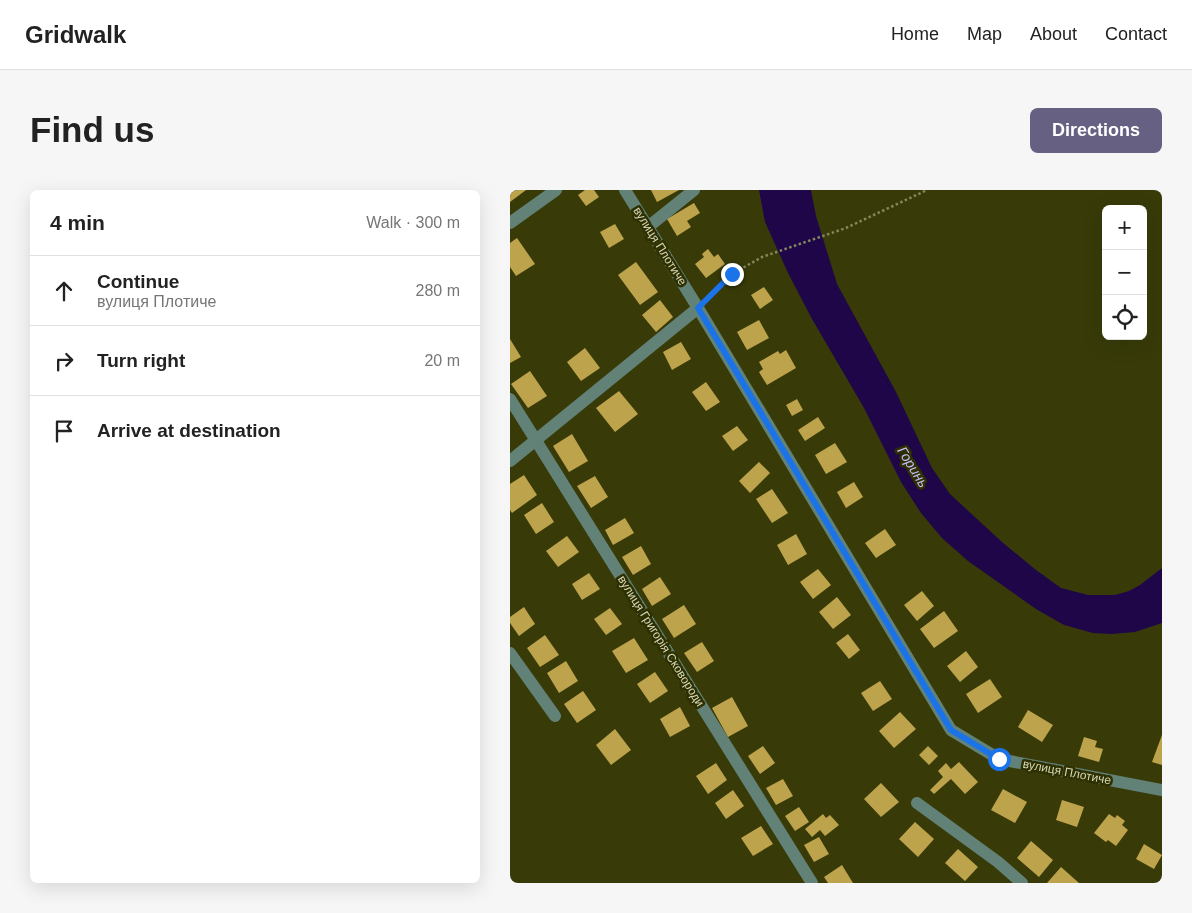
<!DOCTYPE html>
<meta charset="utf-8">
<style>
body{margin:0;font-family:Helvetica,sans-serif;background:#f6f6f6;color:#222}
.controls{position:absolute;right:15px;top:15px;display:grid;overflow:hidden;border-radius:8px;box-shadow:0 5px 20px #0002}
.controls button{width:45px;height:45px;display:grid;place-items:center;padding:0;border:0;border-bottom:1px solid #e0e0e0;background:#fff;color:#222;font:25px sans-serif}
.stop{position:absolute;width:15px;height:15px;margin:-11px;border:4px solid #1a73e8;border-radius:50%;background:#fff}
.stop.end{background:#1a73e8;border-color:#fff;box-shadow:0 1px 5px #0008}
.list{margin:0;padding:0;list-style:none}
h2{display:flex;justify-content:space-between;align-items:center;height:65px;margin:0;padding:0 20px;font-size:21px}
h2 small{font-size:16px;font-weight:400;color:#767676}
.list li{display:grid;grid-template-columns:32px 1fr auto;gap:15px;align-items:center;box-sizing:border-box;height:70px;padding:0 20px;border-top:1px solid #e0e0e0}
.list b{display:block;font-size:19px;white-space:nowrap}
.list p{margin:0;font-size:16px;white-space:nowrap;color:#767676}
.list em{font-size:16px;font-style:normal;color:#767676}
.icon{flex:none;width:28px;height:28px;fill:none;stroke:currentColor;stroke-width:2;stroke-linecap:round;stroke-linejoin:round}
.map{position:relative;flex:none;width:652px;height:693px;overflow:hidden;border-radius:8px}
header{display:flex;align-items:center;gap:30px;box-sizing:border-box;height:70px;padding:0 25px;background:#fff;border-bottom:1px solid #e0e0e0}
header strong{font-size:24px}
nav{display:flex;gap:28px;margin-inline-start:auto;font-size:18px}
.intro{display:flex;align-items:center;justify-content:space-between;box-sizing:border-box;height:120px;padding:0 30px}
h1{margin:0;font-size:35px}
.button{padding:12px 22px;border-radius:8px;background:#666082;color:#fff;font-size:18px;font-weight:700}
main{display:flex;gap:30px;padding:0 30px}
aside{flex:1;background:#fff;border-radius:8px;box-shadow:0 5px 20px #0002}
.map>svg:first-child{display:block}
.water{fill:#1f0648}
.building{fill:#bea34d}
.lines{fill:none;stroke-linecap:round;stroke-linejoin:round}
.path{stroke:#84875e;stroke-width:2.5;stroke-dasharray:2.5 2.5;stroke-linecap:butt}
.minor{stroke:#628177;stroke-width:12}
.route{stroke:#1a73e8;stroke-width:6}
.labels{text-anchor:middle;stroke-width:5;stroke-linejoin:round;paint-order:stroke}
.street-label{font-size:12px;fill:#d5d8b9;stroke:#2e3000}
.water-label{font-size:14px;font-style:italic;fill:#c6bcf8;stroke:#2e3000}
</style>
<header>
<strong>Gridwalk</strong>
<nav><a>Home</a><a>Map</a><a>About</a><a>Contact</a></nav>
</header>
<div class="intro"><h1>Find us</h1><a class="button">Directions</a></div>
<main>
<aside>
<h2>4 min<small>Walk · 300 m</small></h2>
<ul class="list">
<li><svg class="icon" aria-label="ahead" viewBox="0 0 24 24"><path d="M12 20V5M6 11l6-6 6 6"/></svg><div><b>Continue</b><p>вулиця Плотиче</p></div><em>280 m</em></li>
<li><svg class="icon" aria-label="right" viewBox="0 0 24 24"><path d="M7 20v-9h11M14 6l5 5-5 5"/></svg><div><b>Turn right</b></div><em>20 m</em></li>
<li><svg class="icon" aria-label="arrive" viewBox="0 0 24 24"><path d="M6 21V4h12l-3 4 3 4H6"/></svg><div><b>Arrive at destination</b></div></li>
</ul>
</aside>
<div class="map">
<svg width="652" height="693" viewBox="0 0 652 693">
<rect width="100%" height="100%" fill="#383b08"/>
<!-- water -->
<path class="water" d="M249,0H301L306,26L327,94L386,202L422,278L440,304L492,352L526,380L551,398L578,405H605L619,401L630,395L652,378V433L625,442L602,444L583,443L554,435L526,419L458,371L432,348L411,323L391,292L354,218L302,129L278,83L255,32Z"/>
<!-- building -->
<path class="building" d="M0,0H16L0,12Z
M75,0H84L89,7L76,16L68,5Z
M141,0H169L147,12Z
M184,13L190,23L177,31L181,37L167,46L157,29Z
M105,34L114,49L99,58L90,42Z
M7,48L25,74L6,86L0,77V53Z
M198,59L204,67L208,64L215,74L196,88L185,74L194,67L192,64Z
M126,72L148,102L130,115L108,85Z
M254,97L263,110L250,119L241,105Z
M150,110L163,127L146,142L132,125Z
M249,130L259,148L237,160L227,142Z
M0,149L11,167L0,173Z
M171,152L181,169L162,180L153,162Z
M75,158L90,178L71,191L57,172Z
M276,160L286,178L257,195L249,182L253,179L249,172L268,161L270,164Z
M20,181L37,206L18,218L1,194Z
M196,192L210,212L196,221L182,202Z
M109,201L128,224L105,242L86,218Z
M287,209L293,220L282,226L276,215Z
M308,227L315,238L295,251L288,240Z
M227,236L238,250L223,261L212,246Z
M62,244L78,271L59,282L43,256Z
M325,253L337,272L316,284L305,265Z
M249,272L260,283L240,303L229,291Z
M14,285L27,305L2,323L0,320V294Z
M85,286L98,307L81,318L67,296Z
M344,292L353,307L336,318L327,302Z
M262,299L278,323L262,333L246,309Z
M32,313L44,332L26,344L14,325Z
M115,328L124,343L103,355L95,340Z
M375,339L386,355L366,368L355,353Z
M286,344L297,364L278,375L267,355Z
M57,346L69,362L48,377L36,361Z
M131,356L141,374L123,385L112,367Z
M308,379L321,395L303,409L290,392Z
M79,383L90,399L72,410L62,394Z
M150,387L161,404L142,416L132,399Z
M412,401L424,416L407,431L394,415Z
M327,407L341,425L323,439L309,422Z
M174,415L186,434L164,448L152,429Z
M14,417L25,434L9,446L0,433V427Z
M100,418L112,434L96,445L84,429Z
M434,421L448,441L424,458L410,439Z
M338,444L350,460L339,469L326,453Z
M35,445L49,465L30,477L17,458Z
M124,448L138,470L116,483L102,461Z
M192,452L204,471L187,482L174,463Z
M456,461L468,477L450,492L437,476Z
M56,471L68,491L49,503L37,483Z
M145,482L158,501L140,513L127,494Z
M480,489L492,507L468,523L456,504Z
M370,491L382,509L363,521L351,503Z
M73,501L86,520L67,533L54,514Z
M222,507L238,536L218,547L202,518Z
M170,517L180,536L160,547L150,529Z
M518,520L543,535L532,552L508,537Z
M390,522L406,539L384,558L369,541Z
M105,539L121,560L101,575L86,555Z
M652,545V575L642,572Z
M574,547L587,551L585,557L593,559L589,572L568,566Z
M253,556L265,573L250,584L238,566Z
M418,556L428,566L419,575L409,565Z
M449,572L468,592L455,604L441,589L424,604L420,600L433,587L428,581L436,573L441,579Z
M206,573L217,590L198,604L186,586Z
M273,589L283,606L266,615L256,598Z
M371,593L389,612L371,627L354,609Z
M493,599L517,612L505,633L481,620Z
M223,600L234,616L216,629L205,613Z
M552,610L574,617L567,637L546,630Z
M289,617L299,632L285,641L275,626Z
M313,624L316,628L320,625L329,635L315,646L310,640L302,647L295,639Z
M599,624L605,628L607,625L615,631L612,635L618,640L606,656L598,650L596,652L584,643Z
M405,632L424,649L408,667L389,649Z
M251,636L263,654L243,666L231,648Z
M309,647L319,664L304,672L294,655Z
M521,651L543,670L529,687L507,668Z
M634,654L652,665L644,679L626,669Z
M448,659L468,677L455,691L435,673Z
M332,675L343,693H318L314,687Z
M551,677L569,693H537Z"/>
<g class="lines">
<!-- path -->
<path class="path" d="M196,110L222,84L252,67L336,38L417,0"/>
<!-- minor -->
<path class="minor" d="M115,0L188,118L441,540L489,569L652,600
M0,33L46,0
M138,37L184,0
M0,209L302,693
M0,271L188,118
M0,463L45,526
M407,613L488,672L512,693"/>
</g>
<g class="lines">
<!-- route -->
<path class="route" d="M222,84L188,118L441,540L489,569"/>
</g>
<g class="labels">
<!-- street labels -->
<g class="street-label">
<text transform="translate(150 56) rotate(58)" y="4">вулиця Плотиче</text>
<text transform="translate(151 451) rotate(58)" y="4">вулиця Григорія Сковороди</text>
<text transform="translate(557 582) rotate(11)" y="4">вулиця Плотиче</text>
</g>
<!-- water labels -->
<g class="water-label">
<text transform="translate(403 277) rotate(58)" y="5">Горинь</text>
</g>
</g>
</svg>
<div class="controls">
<button>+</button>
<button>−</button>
<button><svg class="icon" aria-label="locate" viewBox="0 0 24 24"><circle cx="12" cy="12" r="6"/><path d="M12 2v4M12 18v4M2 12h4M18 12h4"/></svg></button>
</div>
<div class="stop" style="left:489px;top:569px"></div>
<div class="stop end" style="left:222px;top:84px"></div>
</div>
</main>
